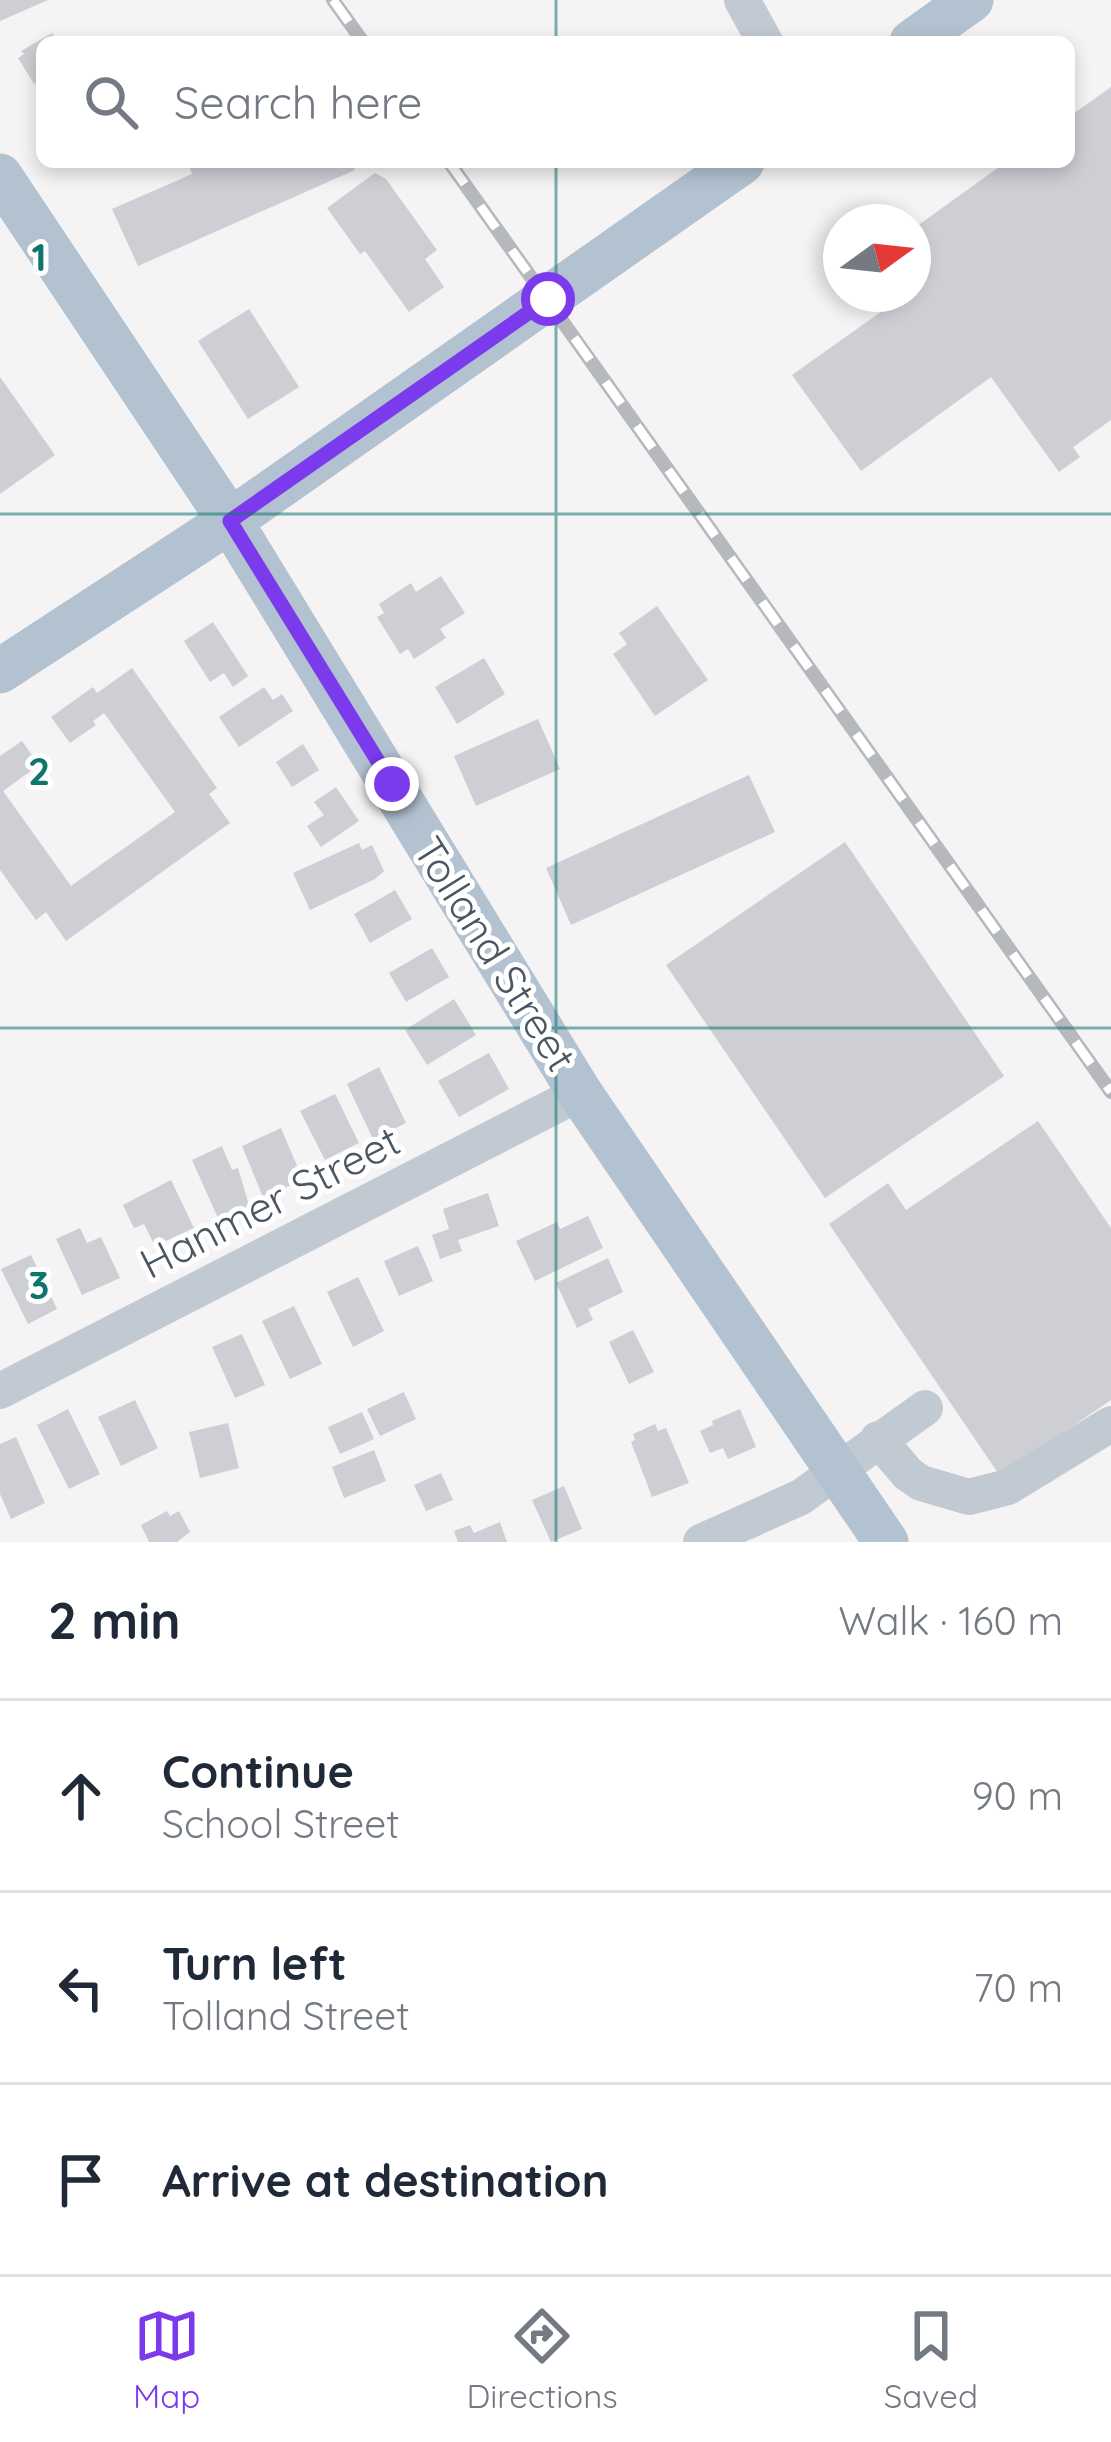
<!DOCTYPE html>
<meta charset="utf-8">
<style>
body{margin:0;font-family:Quicksand,sans-serif;background:#f6f6f7;color:#1f2937}
.compass{position:absolute;left:823px;top:204px;width:108px;height:108px;border-radius:50%;background:#fff;box-shadow:0 6px 18px #0003;rotate:75deg}
.stop{position:absolute;width:36px;height:36px;margin:-27px;border:9px solid #7c3aed;border-radius:50%;background:#fff}
.stop.end{background:#7c3aed;border-color:#fff;box-shadow:0 3px 12px #0008}
.list{margin:0;padding:0;list-style:none}
h2{display:flex;justify-content:space-between;align-items:center;height:156px;margin:0;padding:0 48px;font-size:51px}
h2 small{font-size:39px;font-weight:400;color:#747a83}
.list li{display:grid;grid-template-columns:78px 1fr auto;gap:36px;align-items:center;box-sizing:border-box;height:192px;padding:0 48px;border-top:3px solid #e0e1e3}
.list b{display:block;font-size:45px;white-space:nowrap}
.list p{margin:0;font-size:39px;white-space:nowrap;color:#747a83}
.list em{font-size:39px;font-style:normal;color:#747a83}
.icon{flex:none;width:66px;height:66px;fill:none;stroke:currentColor;stroke-width:2;stroke-linecap:round;stroke-linejoin:round}
.map{position:relative;flex:none;width:1111px;height:1542px;overflow:hidden}
.search{position:absolute;background:#fff;box-shadow:0 6px 18px #0003;left:36px;right:36px;top:36px;height:132px;display:flex;align-items:center;gap:30px;box-sizing:border-box;padding:0 42px;border-radius:18px;color:#747a83;font-size:45px}
.sheet{height:732px;background:#fff}
nav{display:flex;justify-content:space-around;align-items:center;box-sizing:border-box;height:168px;border-top:3px solid #e0e1e3;background:#fff;font-size:33px;color:#747a83}
nav a{display:grid;justify-items:center;gap:6px}
nav .on{color:#7c3aed}
.map>svg:first-child{display:block}
.building{fill:#cdcfd5}
.lines{fill:none;stroke-linecap:round;stroke-linejoin:round}
.minor{stroke:#c1cad2;stroke-width:36}
.major{stroke:#b3c2d1;stroke-width:45}
.rail-casing{stroke:#b5b8bd;stroke-width:14}
.rail{stroke:#fff;stroke-width:9;stroke-dasharray:27;stroke-linecap:butt}
.route{stroke:#7c3aed;stroke-width:15}
.grid{fill:none;stroke:#0f766e;stroke-width:3;stroke-opacity:0.55}
.labels{text-anchor:middle;stroke-width:10;stroke-linejoin:round;paint-order:stroke}
.street-label{font-size:42px;fill:#4a5661;stroke:#fff}
.grid-label{font-size:39px;text-anchor:middle;font-weight:bold;fill:#0f766e;stroke:#fff;stroke-width:10;stroke-linejoin:round;paint-order:stroke}
</style>
<div class="map">
<svg width="1111" height="1542" viewBox="0 0 1111 1542">
<rect width="100%" height="100%" fill="#f5f3f3"/>
<!-- building -->
<path class="building" d="M0,0H48L0,21Z
M52,33L58,42H42V80L34,84L18,58L24,54L21,51Z
M1111,87V420L1073,447L1080,457L1059,472L991,377L861,471L792,375L906,294H913V289L923,282L913,268V229L1006,162H1069V117Z
M187,162H351L355,170L138,266L112,209L192,174Z
M375,173L386,179L437,250L425,259L444,287L409,312L365,251L360,254L327,208Z
M249,309L299,387L248,419L198,341Z
M0,377L55,455L0,494Z
M441,576L465,613L440,629L446,638L414,659L408,649L400,654L377,617L384,613L379,604L411,583L416,592Z
M657,606L708,680L655,716L613,654L627,644L619,633Z
M213,622L248,676L233,687L224,673L210,682L184,641Z
M484,658L505,694L457,724L435,687Z
M132,668L217,788L209,794L230,823L66,941L46,912L36,920L0,870V756L22,741L39,765L3,791L71,886L175,812L104,713L93,721L96,725L70,743L51,717L93,687L97,693Z
M264,687L273,700L282,694L293,711L239,747L219,717Z
M538,719L560,769L476,806L454,756Z
M303,744L319,770L292,787L276,762Z
M749,775L775,832L571,925L546,868Z
M336,787L359,821L321,847L307,826L324,815L314,802Z
M845,842L1004,1076L825,1198L666,965Z
M359,843L362,850L372,845L384,871L375,879L310,910L293,873Z
M395,890L412,919L370,943L354,914Z
M432,948L449,977L406,1002L389,973Z
M454,999L476,1035L427,1065L405,1030Z
M489,1053L509,1089L459,1117L438,1081Z
M379,1067L406,1123L373,1139L347,1084Z
M335,1094L359,1143L325,1160L300,1111Z
M1038,1121L1111,1228V1400L1000,1476L829,1224L888,1183L906,1210Z
M281,1128L303,1180L263,1197L242,1146Z
M222,1146L232,1170L238,1168L251,1212L221,1225L192,1160Z
M171,1180L194,1228L155,1246L144,1224L134,1228L123,1205Z
M488,1193L499,1226L458,1240L462,1251L440,1259L432,1235L449,1229L443,1209Z
M588,1216L603,1248L535,1281L516,1241L557,1222L560,1229Z
M80,1228L87,1243L101,1237L120,1278L82,1295L56,1239Z
M418,1246L433,1281L399,1296L384,1261Z
M31,1255L57,1309L28,1324L1,1269Z
M608,1258L623,1292L588,1309L593,1320L577,1328L556,1283Z
M358,1277L384,1331L353,1347L327,1292Z
M294,1306L322,1364L290,1379L262,1321Z
M633,1330L654,1372L629,1384L609,1342Z
M242,1334L265,1385L235,1398L212,1347Z
M404,1392L416,1419L380,1436L367,1409Z
M135,1400L158,1448L121,1466L98,1417Z
M68,1409L100,1474L69,1489L37,1425Z
M740,1409L756,1447L728,1459L723,1448L710,1453L700,1431L713,1425L712,1421Z
M362,1412L374,1439L340,1454L328,1427Z
M228,1423L239,1468L200,1478L189,1432Z
M655,1424L658,1431L666,1428L689,1483L652,1497L631,1442L635,1440L633,1434Z
M16,1437L45,1503L11,1519L0,1494V1444Z
M374,1450L386,1481L344,1498L332,1467Z
M441,1473L453,1500L426,1511L414,1485Z
M564,1486L582,1529L551,1542L532,1500Z
M167,1511L170,1516L179,1511L190,1532L177,1542H149L141,1525Z
M500,1522L507,1542H458L454,1531L470,1525L474,1533Z"/>
<g class="lines">
<!-- minor -->
<path class="minor" d="M742,0L765,42
M0,1391L580,1093
M878,1439L908,1474L921,1483L969,1497L1008,1487L1111,1424
M701,1542L801,1497L925,1408"/>
<!-- major -->
<path class="major" d="M912,42L971,0
M0,176L230,521L580,1093L886,1542
M0,671L230,521L742,162"/>
<defs>
<path id="rail" d="M333,0L363,42
M449,162L1111,1092"/>
</defs>
<!-- rail casing -->
<use href="#rail" class="rail-casing"/>
<!-- rail -->
<use href="#rail" class="rail"/>
</g>
<g class="lines">
<!-- route -->
<path class="route" d="M392,784L230,521L548,299"/>
</g>
<!-- grid -->
<path class="grid" d="M556,0V42M556,162V1542M0,514H1111M0,1028H1111"/>
<g class="labels">
<!-- street labels -->
<g class="street-label">
<text transform="translate(495 954) rotate(58)" y="15">Tolland Street</text>
<text transform="translate(270 1202) rotate(-27)" y="15">Hanmer Street</text>
</g>
</g>
<g class="grid-label">
<text x="39" y="271">1</text>
<text x="39" y="785">2</text>
<text x="39" y="1299">3</text>
</g>
</svg>
<svg class="compass" viewBox="-18 -18 36 36"><path d="M0-13l5 13h-10z" fill="#e53935"/><path d="M0 13l5-13h-10z" fill="#747a83"/></svg>
<div class="stop" style="left:548px;top:299px"></div>
<div class="stop end" style="left:392px;top:784px"></div>
<div class="search"><svg class="icon" aria-label="search" viewBox="0 0 24 24"><circle cx="10" cy="10" r="6"/><path d="M15 15l6 6"/></svg>Search here</div>
</div>
<section class="sheet">
<h2>2 min<small>Walk · 160 m</small></h2>
<ul class="list">
<li><svg class="icon" aria-label="ahead" viewBox="0 0 24 24"><path d="M12 20V5M6 11l6-6 6 6"/></svg><div><b>Continue</b><p>School Street</p></div><em>90 m</em></li>
<li><svg class="icon" aria-label="left" viewBox="0 0 24 24"><path d="M17 20v-9H6M10 6l-5 5 5 5"/></svg><div><b>Turn left</b><p>Tolland Street</p></div><em>70 m</em></li>
<li><svg class="icon" aria-label="arrive" viewBox="0 0 24 24"><path d="M6 21V4h12l-3 4 3 4H6"/></svg><div><b>Arrive at destination</b></div></li>
</ul>
</section>
<nav>
<a class="on"><svg class="icon" aria-label="map" viewBox="0 0 24 24"><path d="M3 6l6-2 6 2 6-2v14l-6 2-6-2-6 2zM9 4v14M15 6v14"/></svg>Map</a>
<a><svg class="icon" aria-label="directions" viewBox="0 0 24 24"><path d="M12 3l9 9-9 9-9-9zM9 14v-3h6M13 9l2 2-2 2"/></svg>Directions</a>
<a><svg class="icon" aria-label="saved" viewBox="0 0 24 24"><path d="M7 4h10v16l-5-4-5 4z"/></svg>Saved</a>
</nav>
